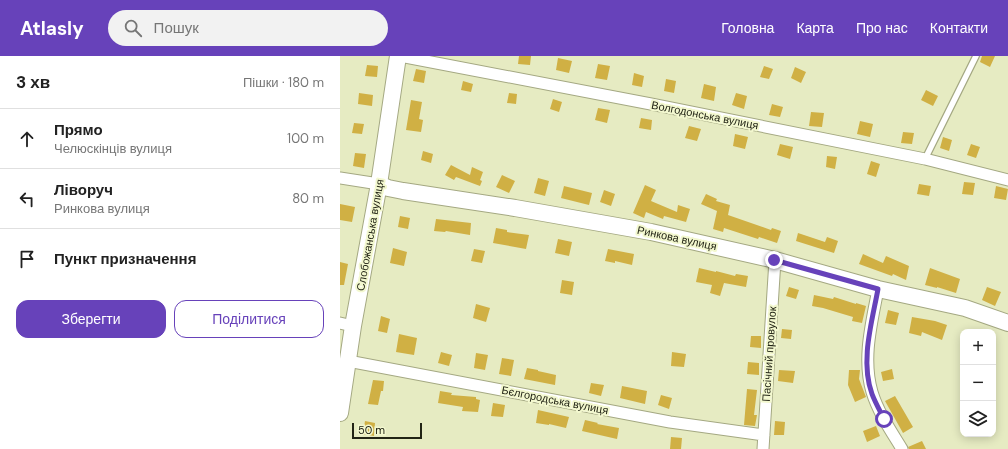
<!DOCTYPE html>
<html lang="uk">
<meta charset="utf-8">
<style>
body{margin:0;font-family:"DM Sans",sans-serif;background:#f2f2f2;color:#222}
.controls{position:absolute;right:12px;bottom:12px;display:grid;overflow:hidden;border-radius:8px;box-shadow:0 2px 10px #0003}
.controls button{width:36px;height:36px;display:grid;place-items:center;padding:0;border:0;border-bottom:1px solid #e0e0e0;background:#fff;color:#222;font:20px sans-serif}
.scale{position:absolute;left:12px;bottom:10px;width:70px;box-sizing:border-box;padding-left:4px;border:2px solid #222415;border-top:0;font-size:11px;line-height:14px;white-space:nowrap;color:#222415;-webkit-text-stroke:3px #f3f8cf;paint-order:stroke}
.stop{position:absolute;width:12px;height:12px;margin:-9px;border:3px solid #6742ba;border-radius:50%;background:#fff}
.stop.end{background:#6742ba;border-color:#fff;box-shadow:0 1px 4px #0008}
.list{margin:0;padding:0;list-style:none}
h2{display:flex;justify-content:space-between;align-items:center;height:52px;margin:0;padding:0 16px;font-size:17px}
h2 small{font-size:13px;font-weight:400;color:#767676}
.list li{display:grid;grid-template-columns:26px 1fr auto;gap:12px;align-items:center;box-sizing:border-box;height:60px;padding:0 16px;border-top:1px solid #e0e0e0}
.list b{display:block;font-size:15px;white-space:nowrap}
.list p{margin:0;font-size:13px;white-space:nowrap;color:#767676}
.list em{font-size:13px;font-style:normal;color:#767676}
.actions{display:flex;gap:8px;padding:12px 16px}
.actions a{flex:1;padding:9px 0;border:1px solid #6742ba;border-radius:12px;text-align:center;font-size:14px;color:#6742ba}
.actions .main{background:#6742ba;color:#fff}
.icon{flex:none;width:22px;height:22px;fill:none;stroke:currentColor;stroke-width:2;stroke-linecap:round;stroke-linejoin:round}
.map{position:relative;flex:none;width:668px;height:393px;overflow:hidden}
header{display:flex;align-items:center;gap:24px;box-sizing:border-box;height:56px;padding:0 20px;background:#6742ba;color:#fff}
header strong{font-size:19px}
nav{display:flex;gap:22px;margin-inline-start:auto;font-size:14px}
.search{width:280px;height:36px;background:#f2f2f2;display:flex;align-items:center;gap:10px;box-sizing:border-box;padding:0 14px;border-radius:22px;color:#767676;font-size:15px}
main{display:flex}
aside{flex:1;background:#fff}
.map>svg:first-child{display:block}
.building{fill:#d0b044}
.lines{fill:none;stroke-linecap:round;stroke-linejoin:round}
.lane-casing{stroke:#a4a882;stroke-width:8}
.street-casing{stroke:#a4a882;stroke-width:13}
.secondary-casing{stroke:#a4a882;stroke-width:18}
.lane{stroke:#fff;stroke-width:5.5}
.street{stroke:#fff;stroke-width:11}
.secondary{stroke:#fff;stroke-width:16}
.route{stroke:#6742ba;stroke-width:5}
.labels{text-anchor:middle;stroke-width:4;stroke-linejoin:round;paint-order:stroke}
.street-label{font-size:11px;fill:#222415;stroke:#f3f8cf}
</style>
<header>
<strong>Atlasly</strong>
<div class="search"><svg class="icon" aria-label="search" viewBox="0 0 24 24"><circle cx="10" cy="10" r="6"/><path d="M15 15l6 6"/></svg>Пошук</div>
<nav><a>Головна</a><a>Карта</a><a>Про нас</a><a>Контакти</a></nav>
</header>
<main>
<aside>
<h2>3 хв<small>Пішки · 180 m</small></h2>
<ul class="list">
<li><svg class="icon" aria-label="ahead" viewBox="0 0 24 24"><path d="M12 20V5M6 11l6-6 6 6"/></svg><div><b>Прямо</b><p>Челюскінців вулиця</p></div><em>100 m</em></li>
<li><svg class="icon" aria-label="left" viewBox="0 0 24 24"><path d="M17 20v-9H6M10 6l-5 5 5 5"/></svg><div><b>Ліворуч</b><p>Ринкова вулиця</p></div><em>80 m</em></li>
<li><svg class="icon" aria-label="arrive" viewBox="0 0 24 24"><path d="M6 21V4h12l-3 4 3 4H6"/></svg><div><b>Пункт призначення</b></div></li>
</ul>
<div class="actions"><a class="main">Зберегти</a><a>Поділитися</a></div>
</aside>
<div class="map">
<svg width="668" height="393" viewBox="0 0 668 393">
<rect width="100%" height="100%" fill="#e6ebc2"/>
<!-- building -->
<path class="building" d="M179,0H191L190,9L178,8Z
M642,0H655L650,11L640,6Z
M218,2L232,5L229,17L216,14Z
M258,8L270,10L267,24L255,22Z
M27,9L38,10L37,21L25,20Z
M424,10L433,13L429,23L420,21Z
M455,11L466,16L461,27L451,22Z
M76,13L86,15L84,27L73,25Z
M294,17L304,20L302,31L292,29Z
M326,23L336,25L334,37L324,35Z
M123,25L133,28L131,36L121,34Z
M364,28L376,31L374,45L361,42Z
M586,34L598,40L593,50L581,44Z
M19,37L33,39L32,50L18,48Z
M169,37L177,38L176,48L167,47Z
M396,37L407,40L404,53L392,49Z
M213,43L222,46L219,56L210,53Z
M71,44L82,46L79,63L83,64L81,76L66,74Z
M432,48L443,51L440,61L429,59Z
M258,52L270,54L267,67L255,64Z
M471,56L484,57L482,71L469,70Z
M301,62L312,64L311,74L299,72Z
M520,65L533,68L530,81L517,78Z
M14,67L24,68L22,78L12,77Z
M349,70L361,73L357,85L345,82Z
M563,76L574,77L572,88L561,87Z
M395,78L408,81L405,93L393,90Z
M603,81L612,84L609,95L600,92Z
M440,88L453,91L450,103L437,99Z
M631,88L640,91L636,102L627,99Z
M83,95L93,98L91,107L81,104Z
M15,97L26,98L24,112L13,110Z
M487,100L497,101L495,113L486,111Z
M531,105L540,108L536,121L527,118Z
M111,109L130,119L132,111L143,116L140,124L142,125L140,130L116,121L114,124L105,119Z
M162,119L175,125L169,137L156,131Z
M198,122L209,125L205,140L194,137Z
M624,126L635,127L633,139L622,138Z
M579,128L591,130L589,140L577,138Z
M305,129L316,134L311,145L337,156L338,149L350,153L346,166L324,160L323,163L306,156L304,162L293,157Z
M224,130L252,137L249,149L221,142Z
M656,130L668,133L666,144L654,142Z
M264,134L275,138L271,150L260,146Z
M366,138L377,143L376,145L390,149L388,159L431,174L432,172L441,175L437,187L419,181L418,183L384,172L383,176L373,173L377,155L361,148Z
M0,148L15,151L12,166L0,164Z
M60,160L70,162L68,173L58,171Z
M96,163L131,167L130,179L106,175L105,176L94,175Z
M156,172L167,174V176L189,179L186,193L153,187Z
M458,177L485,186L487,181L498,185L494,197L456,185Z
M218,183L232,186L229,200L215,197Z
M53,192L67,196L64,210L50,207Z
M134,193L145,195L142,207L131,205Z
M268,193L294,198L292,209L275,205V207L265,205Z
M523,198L543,207L546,200L569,210L566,224L553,218L552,220L519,208Z
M0,206L8,208L4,229H0Z
M359,212L376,216V215L395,220L396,218L408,220L406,231L384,227L380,240L370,237L372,229L356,226Z
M590,212L620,223L616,237L597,231V232L585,229Z
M222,224L234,226L232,239L220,237Z
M449,231L459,234L456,243L446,240Z
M647,231L661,236L655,250L642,244Z
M474,239L493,243L494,241L516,248V247L526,250L522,267L512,265L513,261L483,252L472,250Z
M136,248L150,252L146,266L133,262Z
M548,254L559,257L556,269L545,267Z
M41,260L50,263L47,277L38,275Z
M572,261L595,265L607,269L602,284L582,276L581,280L569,277Z
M442,273L452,274L451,283L441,282Z
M59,278L77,282L74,299L56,296Z
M411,280H421V292L410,291Z
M101,296L112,299L109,310L98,307Z
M332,296L346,298L344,311L331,310Z
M136,297L148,299L145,314L134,312Z
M162,302L174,304L171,320L159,318Z
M408,306L419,307V319L407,318Z
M187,312L198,314V315L216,319L215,329L184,323Z
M552,313L554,323L543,325L541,316Z
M439,314L455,315L453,327L438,325Z
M509,314H520L519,323L526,341L515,346L508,329Z
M33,324L44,325L43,335H41L38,349L28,348Z
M251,327L264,329L261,340L249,337Z
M282,330L307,335L305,348L280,342Z
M407,333L417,334L414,359H417L415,370L404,369Z
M100,335L112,337L111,339L136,341V343L140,344L138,356L122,355L123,351L98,347Z
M321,339L332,342L329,353L318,349Z
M555,340L573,371L563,377L545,345Z
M153,347L165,349L163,361L151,360Z
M198,354L229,361L226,372L209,368V369L196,367Z
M245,364L258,367L257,368L279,372L277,383L242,375Z
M25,365L35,367L34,380L23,378Z
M435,365L445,366L444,379H434Z
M536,370L540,380L527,386L523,375Z
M331,381L342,382L341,393H330Z
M582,385L586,393H569L568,391Z"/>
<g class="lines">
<defs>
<path id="lane" d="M585,103L636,0"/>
<path id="street" d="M60,0L311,48L585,103L668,124
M0,122L39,128
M538,233C532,266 522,302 532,336C538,356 551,375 562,393
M0,267L13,270
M8,305L330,366L424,379
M423,393L435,204"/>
<path id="secondary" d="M39,128L48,132L63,135L175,152L311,176L435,204L538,233L625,252L668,267
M0,357L13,270L39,128L58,0"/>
</defs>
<!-- lane casing -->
<use href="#lane" class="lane-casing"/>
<!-- street casing -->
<use href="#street" class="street-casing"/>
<!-- secondary casing -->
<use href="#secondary" class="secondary-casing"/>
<!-- lane -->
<use href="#lane" class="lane"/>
<!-- street -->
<use href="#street" class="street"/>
<!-- secondary -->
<use href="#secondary" class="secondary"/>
</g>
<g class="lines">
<!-- route -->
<path class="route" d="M434,204L538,233C532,266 520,305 532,338C535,346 540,355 544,363"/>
</g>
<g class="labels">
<!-- street labels -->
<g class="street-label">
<text transform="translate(365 59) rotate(11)" y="4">Волгодонська вулиця</text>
<text transform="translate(30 179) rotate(-80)" y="4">Слобожанська вулиця</text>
<text transform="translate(337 182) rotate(12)" y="4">Ринкова вулиця</text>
<text transform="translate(429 298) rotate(-86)" y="4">Пасічний провулок</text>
<text transform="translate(215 344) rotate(11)" y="4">Бєлгородська вулиця</text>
</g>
</g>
</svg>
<div class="controls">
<button>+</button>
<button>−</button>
<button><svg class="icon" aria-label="layers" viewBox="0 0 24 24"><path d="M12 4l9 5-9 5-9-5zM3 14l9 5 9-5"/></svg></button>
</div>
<div class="scale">50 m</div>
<div class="stop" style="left:544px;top:363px"></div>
<div class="stop end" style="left:434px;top:204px"></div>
</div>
</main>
